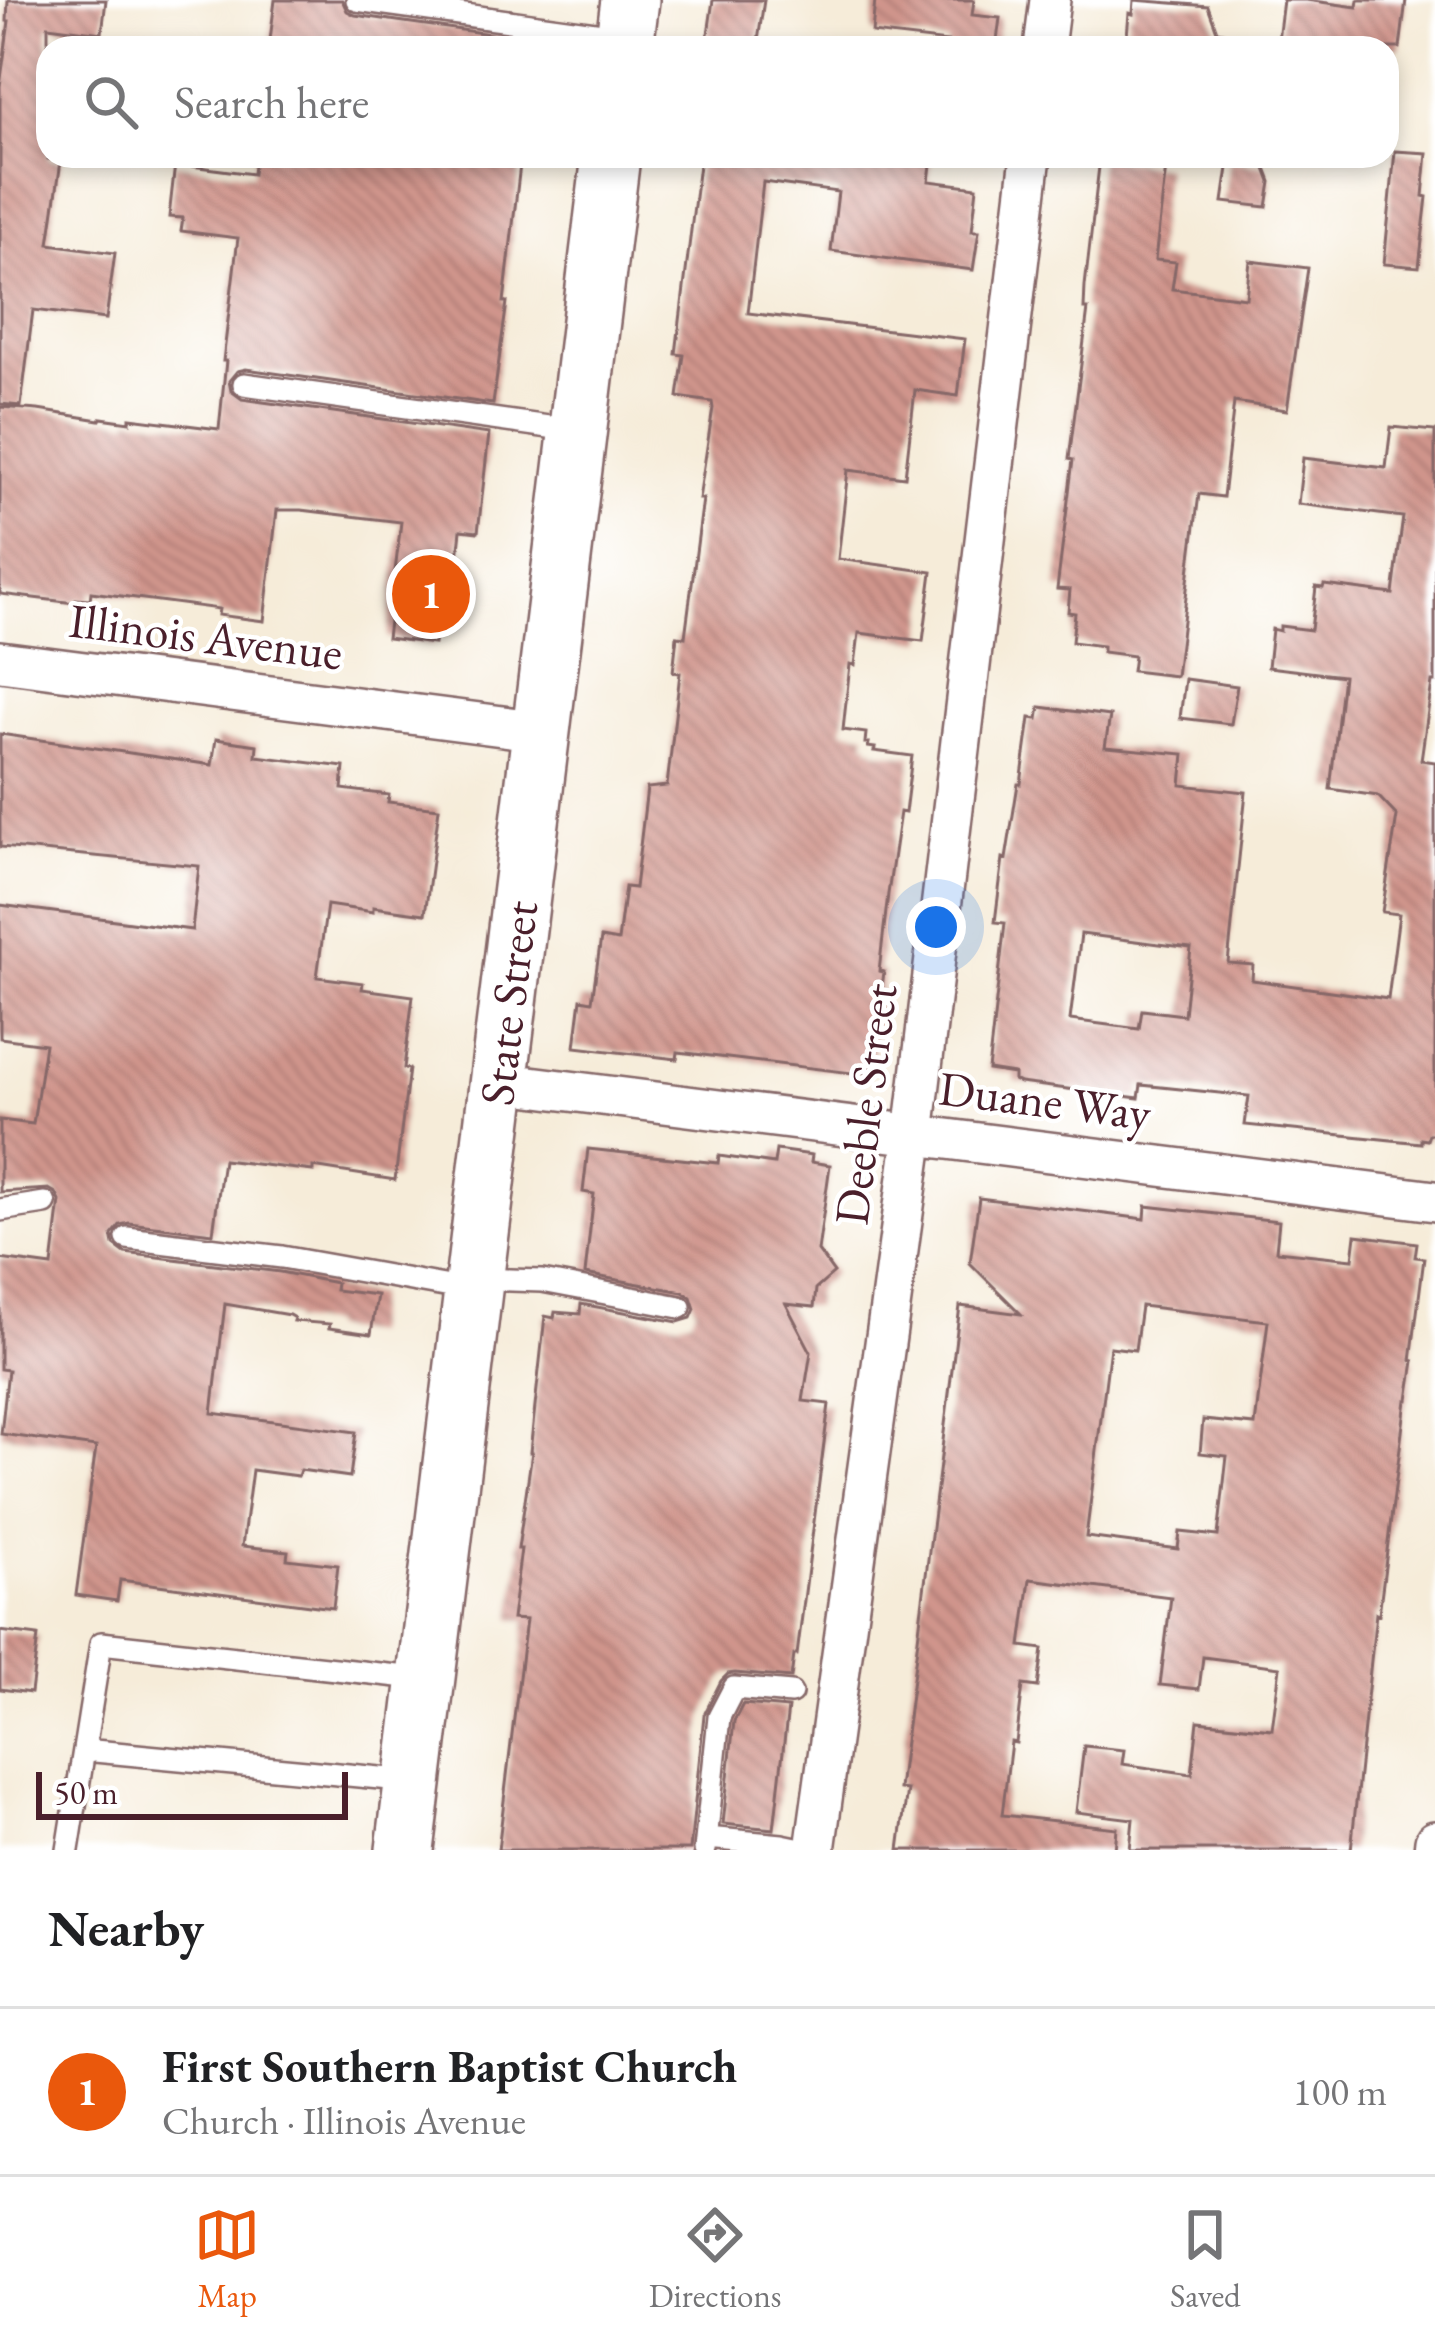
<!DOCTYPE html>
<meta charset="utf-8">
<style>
body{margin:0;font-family:"EB Garamond",serif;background:#f6f6f6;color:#202124}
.scale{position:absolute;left:36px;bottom:30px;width:312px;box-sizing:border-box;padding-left:12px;border:6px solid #4a1f2b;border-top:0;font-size:33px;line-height:42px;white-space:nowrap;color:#4a1f2b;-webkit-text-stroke:9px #fff;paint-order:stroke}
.you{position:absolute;left:936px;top:927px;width:42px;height:42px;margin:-30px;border:9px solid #fff;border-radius:50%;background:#1a73e8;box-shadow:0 0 0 18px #1a73e833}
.badge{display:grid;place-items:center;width:78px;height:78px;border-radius:50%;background:#ea580c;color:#fff;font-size:39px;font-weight:700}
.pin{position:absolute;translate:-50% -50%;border:6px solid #fff;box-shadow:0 3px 12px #0006}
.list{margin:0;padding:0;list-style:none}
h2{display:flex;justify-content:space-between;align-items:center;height:156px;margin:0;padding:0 48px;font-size:51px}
h2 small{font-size:39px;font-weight:400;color:#757577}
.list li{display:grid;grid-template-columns:78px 1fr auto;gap:36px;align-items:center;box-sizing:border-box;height:168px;padding:0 48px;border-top:3px solid #e0e0e0}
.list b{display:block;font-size:45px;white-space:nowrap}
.list p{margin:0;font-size:39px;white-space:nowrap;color:#757577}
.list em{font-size:39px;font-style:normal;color:#757577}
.icon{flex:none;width:66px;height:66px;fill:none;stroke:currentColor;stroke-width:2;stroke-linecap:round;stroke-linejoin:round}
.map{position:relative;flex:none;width:1435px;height:1850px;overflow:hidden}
.search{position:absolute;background:#fff;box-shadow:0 6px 18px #0003;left:36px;right:36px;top:36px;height:132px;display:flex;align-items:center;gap:30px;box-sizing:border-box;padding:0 42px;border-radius:36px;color:#757577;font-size:45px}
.sheet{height:324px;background:#fff}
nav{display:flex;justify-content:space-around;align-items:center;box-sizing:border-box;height:168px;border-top:3px solid #e0e0e0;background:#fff;font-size:33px;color:#757577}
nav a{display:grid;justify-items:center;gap:6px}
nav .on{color:#ea580c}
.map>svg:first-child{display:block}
.building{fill:url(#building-back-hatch);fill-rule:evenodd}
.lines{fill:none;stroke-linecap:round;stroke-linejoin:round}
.lane-casing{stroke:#866768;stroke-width:26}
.street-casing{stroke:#866768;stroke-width:44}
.secondary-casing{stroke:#866768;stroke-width:62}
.lane{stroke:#fff;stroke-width:21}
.street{stroke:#fff;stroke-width:39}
.secondary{stroke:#fff;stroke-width:57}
.labels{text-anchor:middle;stroke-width:9;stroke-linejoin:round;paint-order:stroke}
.street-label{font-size:48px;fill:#4a1f2b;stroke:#fff}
</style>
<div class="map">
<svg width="1435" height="1850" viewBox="0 0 1435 1850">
<defs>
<pattern id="building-back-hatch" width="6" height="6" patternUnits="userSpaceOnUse" patternTransform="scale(3)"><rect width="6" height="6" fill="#d0958c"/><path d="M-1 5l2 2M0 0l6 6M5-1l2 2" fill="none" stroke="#ab7973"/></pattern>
</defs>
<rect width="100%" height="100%" fill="#fff"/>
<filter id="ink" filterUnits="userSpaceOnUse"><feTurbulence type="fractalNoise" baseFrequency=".00833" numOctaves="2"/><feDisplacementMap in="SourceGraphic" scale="24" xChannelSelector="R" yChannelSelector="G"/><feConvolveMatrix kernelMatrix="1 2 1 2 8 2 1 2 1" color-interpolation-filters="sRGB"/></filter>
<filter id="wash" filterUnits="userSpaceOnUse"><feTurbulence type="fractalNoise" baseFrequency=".004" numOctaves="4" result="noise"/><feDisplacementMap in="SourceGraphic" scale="48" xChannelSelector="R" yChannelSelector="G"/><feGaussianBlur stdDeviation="2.7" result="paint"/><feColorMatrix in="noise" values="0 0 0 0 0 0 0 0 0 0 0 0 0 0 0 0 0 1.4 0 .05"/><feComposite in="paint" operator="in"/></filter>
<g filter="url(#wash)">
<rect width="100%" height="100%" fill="#f6ecd9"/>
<g id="blocks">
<!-- building -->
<path class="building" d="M8,0H106L102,33L48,26V159L61,161L49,244L115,253L106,319L33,310L21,406L0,404V86L9,21H7Z
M275,0H342L347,11L355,15L511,37L510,48H269Z
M713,0H764L757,48H706Z
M875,0H974L972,15L1000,18L996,48H947L948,42L872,33Z
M1134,0L1208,6L1217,31L1223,32V48H1126L1129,13L1133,14Z
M1283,0H1306L1357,7L1358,0H1406L1400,48H1277Z
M1395,151L1427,153L1423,196L1427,197L1419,267L1384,264Z
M255,156H521L504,302H507L493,404L246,369L237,371L229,381L231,391L242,399L489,434L478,532L461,530L453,605L439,603L434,644L387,638L401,522L301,510H277L264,621L218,615L219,609L91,592L90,600L76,599L75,603L0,594V407L38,410L100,420L101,418L130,422V418L219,429L226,361H223L238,238L181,231L183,218L169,217L175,164L253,174Z
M700,156H932L929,181L977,187L972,231H979L973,270L831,251L838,192L763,182L748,313L965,339L958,396L915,390L905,477L848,470L838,559L932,572L923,641L859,633L855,665L850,664L843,730L866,733L865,743H869L868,747L875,748L874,751L912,756L905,813L900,812L888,894L879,971L884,972L871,1073L853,1071L852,1073L678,1052L677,1059L575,1047L581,999L592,1001L601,938L618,941L625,887L635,888L647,788L667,786L680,673L673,672L677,636L685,637L703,499H699L713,408L712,402L678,397L684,355L676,354Z
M1100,158L1166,167L1155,260L1176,262L1172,289L1246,298L1250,261L1308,268L1287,410L1234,402L1223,497L1199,494L1176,676L1132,671L1134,656L1103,652V646L1072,642L1075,613L1068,612L1070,590L1057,589L1073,460L1069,459L1088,309H1084L1085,286Z
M1229,161L1265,166L1271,182L1267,207L1223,202Z
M1391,427L1435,431V682H1432L1421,760L1435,762V1134H1429L1427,1140L1421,1139V1143L1245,1125L1249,1096L1141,1085L1139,1098L1020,1083L1014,1080V1074L988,1070L1005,923L995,922L1003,858L1006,859L1018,784H1021L1030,718L1038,719L1040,707L1110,716L1105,747L1184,754L1181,785L1246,792L1228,963L1253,965L1252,980L1388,999L1399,914L1382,912L1397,816L1378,796L1330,789L1343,676L1268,667L1272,629L1280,631V626L1311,630L1316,587L1323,588L1324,585L1393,594L1403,517L1298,504L1303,458L1386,468ZM1081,934L1191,948L1184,1015L1142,1010L1139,1029L1070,1020Z
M1185,679L1237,686L1231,724L1180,718Z
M0,734L212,765L216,739L257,745L256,756L344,767L342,789L389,795L388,802L439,808L425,914L373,907V912L327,905L317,977L363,983L362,989L413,996L404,1068L409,1069L395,1180L313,1167V1171L223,1160L213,1233L129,1223L120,1225L112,1235L114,1245L125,1253L280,1272L336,1283L335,1290L377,1295L371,1334L329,1328L330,1324L293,1321L294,1318L289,1315L225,1304L212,1413L356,1432L350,1477L300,1470L298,1476L252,1470L242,1546L288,1551L287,1559L338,1565L333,1608L120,1580L117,1601L76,1595L96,1447L1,1434L8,1370L0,1369V1259L52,1266L60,1201L56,1193L49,1189L0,1192V1120L33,1124L45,1044L0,1038V905L192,930L199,866L0,847Z
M588,1149L718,1163L719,1156L774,1164L776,1150L812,1155L811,1162L830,1165L818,1251L834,1273L816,1289L814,1307L786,1304L811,1352L803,1401L829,1404L797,1655H794L791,1678L735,1673L728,1674L721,1681L704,1715L690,1850H498L526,1620L512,1619L521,1549H518L532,1452H530L545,1316L554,1318L555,1312L580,1314L581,1304L678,1322L691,1318L695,1309L691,1297L683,1292L585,1274L594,1194L583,1192Z
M979,1198L1145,1219L1146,1206L1279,1221L1276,1251L1353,1259L1356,1235L1417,1243L1415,1257L1424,1258L1411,1360L1414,1361L1408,1400H1406L1379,1614L1376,1613L1351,1850H1130L1133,1819L1076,1812L1084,1746L1124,1750L1122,1764L1192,1774L1198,1721L1272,1729L1280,1667L1203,1657L1199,1689L1160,1685L1171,1597L1030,1579L1021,1646L1043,1649L1038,1687L1023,1685L1016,1743L1011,1742L1002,1815L1117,1828L1115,1850H899L907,1790L899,1789L960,1306L1021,1314L970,1263ZM1141,1306L1268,1321L1255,1425L1203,1420L1200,1453L1227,1456L1218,1536L1180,1532L1178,1549L1086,1537L1110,1347L1135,1350Z
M0,1631L38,1636L31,1693L0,1689Z
M743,1704L788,1708L774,1829L723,1824L734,1721Z"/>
</g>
</g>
<g filter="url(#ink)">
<use href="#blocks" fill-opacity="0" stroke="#866768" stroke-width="3"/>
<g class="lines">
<defs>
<path id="lane" d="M357,0L624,37
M244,384L577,431
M0,1210L45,1203
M127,1238L282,1257L472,1291
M475,1279L542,1281L680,1307
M84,1750L412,1781
M707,1838L782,1845L806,1850
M68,1850L101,1643L425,1679
M705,1850L719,1717L734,1688L791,1693"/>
<path id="street" d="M1044,48L1050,0
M0,661L541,731
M499,1082L1435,1201
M815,1850L914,1134L1031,156
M1434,1850L1435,1841"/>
<path id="secondary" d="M624,48L630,0
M405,1850L611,156"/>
</defs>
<!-- lane casing -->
<use href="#lane" class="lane-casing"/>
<!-- street casing -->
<use href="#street" class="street-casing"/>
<!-- secondary casing -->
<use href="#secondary" class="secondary-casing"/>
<!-- lane -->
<use href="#lane" class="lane"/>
<!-- street -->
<use href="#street" class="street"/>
<!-- secondary -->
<use href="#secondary" class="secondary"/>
</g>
</g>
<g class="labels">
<!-- street labels -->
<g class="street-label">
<text transform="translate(206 636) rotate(7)" y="17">Illinois Avenue</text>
<text transform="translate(508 1003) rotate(-83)" y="17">State Street</text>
<text transform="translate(1045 1100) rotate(7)" y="17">Duane Way</text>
<text transform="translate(865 1104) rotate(-83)" y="17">Deeble Street</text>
</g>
</g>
</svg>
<div class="scale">50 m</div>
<div class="you"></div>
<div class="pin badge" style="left:431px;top:594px">1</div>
<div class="search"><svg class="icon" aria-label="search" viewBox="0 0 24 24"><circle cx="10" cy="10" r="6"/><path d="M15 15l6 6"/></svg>Search here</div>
</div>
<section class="sheet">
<h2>Nearby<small></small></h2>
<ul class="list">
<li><span class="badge">1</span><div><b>First Southern Baptist Church</b><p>Church · Illinois Avenue</p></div><em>100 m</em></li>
</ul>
</section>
<nav>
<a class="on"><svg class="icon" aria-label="map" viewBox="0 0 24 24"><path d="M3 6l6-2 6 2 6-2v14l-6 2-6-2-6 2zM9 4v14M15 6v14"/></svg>Map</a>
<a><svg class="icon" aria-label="directions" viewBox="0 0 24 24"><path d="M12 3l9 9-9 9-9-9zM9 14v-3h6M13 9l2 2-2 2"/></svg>Directions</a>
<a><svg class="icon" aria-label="saved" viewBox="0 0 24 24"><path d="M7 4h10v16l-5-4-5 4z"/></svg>Saved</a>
</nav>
